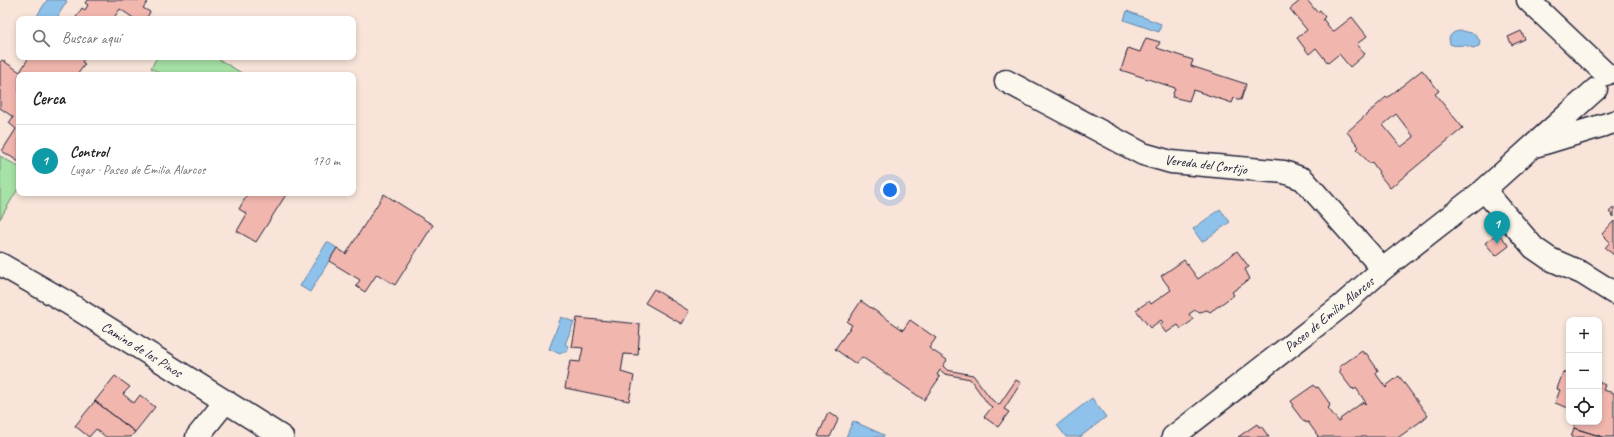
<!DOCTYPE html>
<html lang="es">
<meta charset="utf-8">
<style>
body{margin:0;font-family:Caveat,sans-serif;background:#f6f6f6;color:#202124}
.controls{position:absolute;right:12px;bottom:12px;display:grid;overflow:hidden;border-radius:8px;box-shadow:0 2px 6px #0003}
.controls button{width:36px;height:36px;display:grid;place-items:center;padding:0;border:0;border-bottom:1px solid #e0e0e0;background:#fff;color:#202124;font:20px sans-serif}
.you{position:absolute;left:890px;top:190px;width:14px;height:14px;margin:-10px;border:3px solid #fff;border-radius:50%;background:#1a73e8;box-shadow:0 0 0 6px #1a73e833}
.badge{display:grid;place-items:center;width:26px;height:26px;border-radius:50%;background:#d1495b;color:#fff;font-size:13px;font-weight:700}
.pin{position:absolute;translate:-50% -33px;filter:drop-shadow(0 1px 2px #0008)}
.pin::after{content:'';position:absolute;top:21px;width:14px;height:12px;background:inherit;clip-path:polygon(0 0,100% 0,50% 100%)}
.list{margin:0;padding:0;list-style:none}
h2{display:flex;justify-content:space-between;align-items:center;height:52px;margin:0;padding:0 16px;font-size:17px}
h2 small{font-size:13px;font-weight:400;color:#757577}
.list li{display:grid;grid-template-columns:26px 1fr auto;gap:12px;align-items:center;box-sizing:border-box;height:72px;padding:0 16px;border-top:1px solid #e0e0e0}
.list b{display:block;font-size:15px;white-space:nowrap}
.list p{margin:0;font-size:13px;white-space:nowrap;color:#757577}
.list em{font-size:13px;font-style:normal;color:#757577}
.icon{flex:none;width:22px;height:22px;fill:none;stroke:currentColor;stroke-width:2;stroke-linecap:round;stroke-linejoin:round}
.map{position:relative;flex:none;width:1614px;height:437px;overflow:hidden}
.search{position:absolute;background:#fff;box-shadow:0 2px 6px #0003;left:16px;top:16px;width:340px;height:44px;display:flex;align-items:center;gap:10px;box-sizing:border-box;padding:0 14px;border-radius:8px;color:#757577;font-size:15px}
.panel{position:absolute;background:#fff;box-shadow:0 2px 6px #0003;left:16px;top:72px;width:340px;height:124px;border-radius:8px}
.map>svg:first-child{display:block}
.green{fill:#a6e1a6;stroke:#648270}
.water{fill:#8ec2eb;stroke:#6382a5}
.building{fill:#f1b6ae;stroke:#22223b;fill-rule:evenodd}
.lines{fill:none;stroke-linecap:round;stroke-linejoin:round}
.street-casing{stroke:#22223b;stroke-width:25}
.street{stroke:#fbf7ec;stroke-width:22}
.labels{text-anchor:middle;stroke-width:3;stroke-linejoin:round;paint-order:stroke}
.street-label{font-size:14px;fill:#22223b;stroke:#fbf7ec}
</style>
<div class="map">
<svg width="1614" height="437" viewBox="0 0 1614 437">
<rect width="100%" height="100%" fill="#f8e4d9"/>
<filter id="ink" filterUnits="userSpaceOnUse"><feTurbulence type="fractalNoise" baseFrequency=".025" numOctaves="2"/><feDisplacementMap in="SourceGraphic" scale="8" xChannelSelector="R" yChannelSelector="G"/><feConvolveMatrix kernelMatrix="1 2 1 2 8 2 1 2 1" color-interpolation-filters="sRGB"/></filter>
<g filter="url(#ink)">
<!-- green -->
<path class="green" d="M157,57H215L245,75H162L151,68Z
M0,156L19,167V187L0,219Z"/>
<!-- water -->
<path class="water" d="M47,0H64L67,1L56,19H35Z
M1127,11L1161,24L1159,32L1124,20Z
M1463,31L1475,34L1480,41L1479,46L1473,48C1461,42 1458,48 1450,44L1449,38C1452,32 1456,31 1463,31Z
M1220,209L1230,222L1202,242L1193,229Z
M327,242L337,248L310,292L300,286Z
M561,317L574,322L565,344L568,346V350L566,352H561L560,354L549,349Z
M1092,398L1106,417L1080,437H1066L1057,425Z
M853,421L884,435L883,437H846Z"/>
<!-- building -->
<path class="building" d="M87,0H149L143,8L150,12L146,19H135L120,9L113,19H75L82,8L85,10L88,5L85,3Z
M1301,0H1307L1317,12L1320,10L1325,17L1323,19L1333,32L1352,17L1367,36L1357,44L1365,54L1350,67L1339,54L1328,63L1316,48L1309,54L1297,38L1307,30L1290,9Z
M1521,31L1525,39L1512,45L1508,37Z
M1146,38L1160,42L1157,48L1193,60L1191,66L1246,84L1241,100L1234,98L1232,103L1193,90L1189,101L1172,97L1175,88L1121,70L1128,48L1140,52Z
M29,57H89L87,59L85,58L82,62L85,64L77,75H19V162L2,151L16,129L9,123L13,117L0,108V62L2,60L20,72Z
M1422,70L1439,91L1435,94L1463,128L1390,188L1378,173L1379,172L1372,162L1370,164L1357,149L1359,147L1347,132L1386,97L1387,98ZM1396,114L1414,137L1401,147L1383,125Z
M248,193H287L256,242L237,231L247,214L239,209Z
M384,194L433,225L395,285L377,274L365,292L356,286L360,280L329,261L337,248L346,254Z
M1614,207V217L1609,212Z
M1614,221V255L1605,248L1610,242L1602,234Z
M1498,233L1509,246L1496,256L1485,243Z
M1237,251L1249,267L1245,269L1250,279L1232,292L1234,295L1210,312L1207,310L1200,312L1195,310L1189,314L1193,320L1181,329L1178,325L1166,333L1160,325L1163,323L1161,320L1150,328L1136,310L1149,301L1151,304L1171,290L1161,276L1184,260L1198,279Z
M654,289L689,311L682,324L645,303Z
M861,301L903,330L910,320L936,338L929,348L947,360L943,366L947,370L973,375L992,400L999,405L1016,380L1021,383L1004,409L1009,412L998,427L984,417L992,407L988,404L970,379L945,374L940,370L937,375L940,377L924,400L862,357L856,364L835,349L852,325L847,322Z
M577,318L640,324L638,355L624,354L621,372L634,376L629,401L565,388L570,361L580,362L583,348L572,347Z
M1362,351L1364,354L1366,353L1378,370L1376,374L1386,388L1387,387L1386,386L1399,376L1428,416L1399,437H1317L1318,436L1308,422L1306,423L1305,421L1304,422L1292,406L1293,404L1291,401L1314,385L1316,388L1318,387L1330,404L1329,405L1330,406L1328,408L1339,422L1341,421L1340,419L1363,402L1365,404L1366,403L1356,388L1354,390L1353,388L1352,389L1339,372L1341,370L1339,367Z
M1563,372L1569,374V408L1555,403L1560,390L1557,389Z
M115,376L130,387L123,394L134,403L140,395L155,407L135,432L95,401Z
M1599,382L1605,385L1603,390L1614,393V437H1603L1574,428L1576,422H1599Z
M95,401L135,432L131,437H106L96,429L89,437L75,426Z
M828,413L839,418L830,437H819L818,436Z
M1257,424L1259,427L1261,426L1269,437H1238Z
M1574,428L1593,434L1603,437H1571Z"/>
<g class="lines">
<defs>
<path id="street" d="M1528,0L1606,74
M1006,81L1143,154L1171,162L1284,172L1303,179L1383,269
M1538,145L1614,122
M1484,190L1534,248L1550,259L1582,273L1614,293
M0,264L68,303L282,437
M197,437L226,401
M1173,437L1340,307L1383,269L1484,190L1596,89"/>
</defs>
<!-- street casing -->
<use href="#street" class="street-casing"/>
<!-- street -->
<use href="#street" class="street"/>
</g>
</g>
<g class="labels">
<!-- street labels -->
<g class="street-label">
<text transform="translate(1206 164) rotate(7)" y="5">Vereda del Cortijo</text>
<text transform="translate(1329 314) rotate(-39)" y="5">Paseo de Emilia Alarcos</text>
<text transform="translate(142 349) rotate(32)" y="5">Camino de los Pinos</text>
</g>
</g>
</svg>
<div class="controls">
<button>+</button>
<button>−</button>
<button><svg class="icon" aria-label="locate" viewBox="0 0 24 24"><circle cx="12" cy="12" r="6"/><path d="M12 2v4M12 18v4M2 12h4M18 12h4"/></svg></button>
</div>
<div class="you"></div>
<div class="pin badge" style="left:1497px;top:244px;background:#0f9aa8">1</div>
<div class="search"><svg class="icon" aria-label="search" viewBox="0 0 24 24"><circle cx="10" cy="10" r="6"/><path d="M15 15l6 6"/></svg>Buscar aquí</div>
<section class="panel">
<h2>Cerca<small></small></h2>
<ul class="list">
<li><span class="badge" style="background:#0f9aa8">1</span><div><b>Control</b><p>Lugar · Paseo de Emilia Alarcos</p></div><em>170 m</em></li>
</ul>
</section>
</div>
